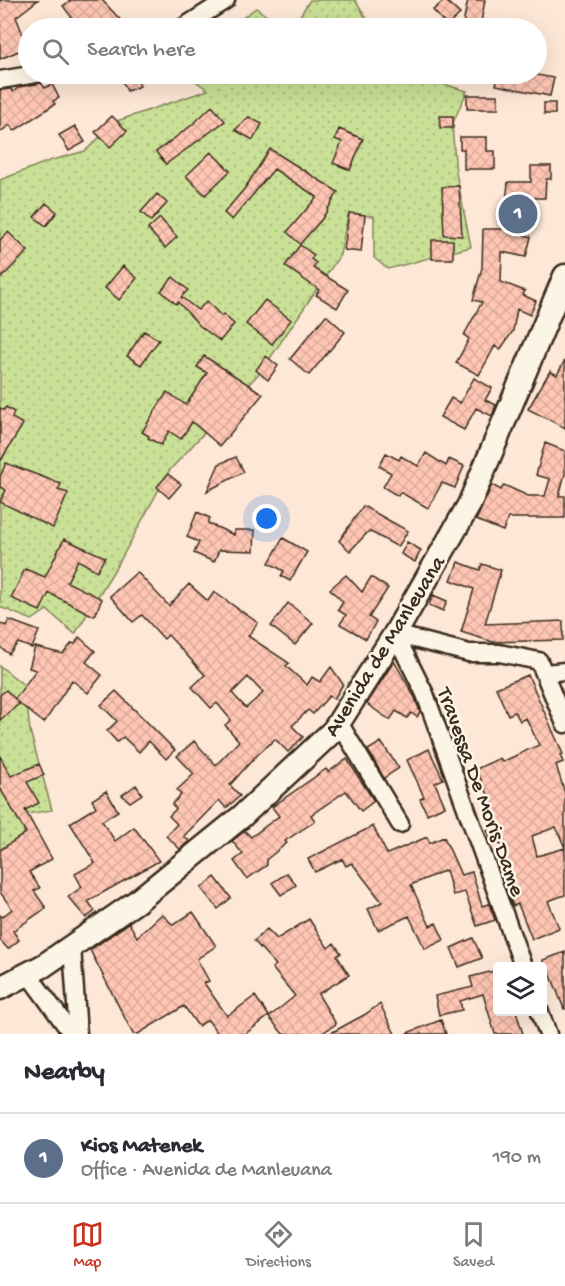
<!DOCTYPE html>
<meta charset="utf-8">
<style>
body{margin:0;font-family:"Gochi Hand",sans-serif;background:#f2f2f3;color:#2b2b33}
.controls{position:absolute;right:18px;bottom:18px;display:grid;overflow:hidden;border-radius:6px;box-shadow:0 6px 24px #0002}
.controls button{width:54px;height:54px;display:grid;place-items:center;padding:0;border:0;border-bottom:2px solid #e1e1e2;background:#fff;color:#2b2b33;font:30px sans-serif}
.you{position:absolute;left:267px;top:519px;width:21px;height:21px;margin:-15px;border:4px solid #fff;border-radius:50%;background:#1a73e8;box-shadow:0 0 0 9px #1a73e833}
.badge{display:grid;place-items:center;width:39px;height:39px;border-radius:50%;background:#c8321e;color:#fff;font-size:20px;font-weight:700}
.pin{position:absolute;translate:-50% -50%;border:3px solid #fff;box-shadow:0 2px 6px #0006}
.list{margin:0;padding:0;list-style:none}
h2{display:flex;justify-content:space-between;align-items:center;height:78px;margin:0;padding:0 24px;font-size:26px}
h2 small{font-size:20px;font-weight:400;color:#7c7c81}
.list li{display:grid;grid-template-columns:39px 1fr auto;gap:18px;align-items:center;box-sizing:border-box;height:90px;padding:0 24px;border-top:2px solid #e1e1e2}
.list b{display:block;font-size:22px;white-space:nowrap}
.list p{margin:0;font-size:20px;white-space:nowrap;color:#7c7c81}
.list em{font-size:20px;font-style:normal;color:#7c7c81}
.icon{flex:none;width:33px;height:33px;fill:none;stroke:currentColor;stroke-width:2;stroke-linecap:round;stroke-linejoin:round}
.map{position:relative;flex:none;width:565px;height:1034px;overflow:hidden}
.search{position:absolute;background:#fff;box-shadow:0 6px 24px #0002;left:18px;right:18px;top:18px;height:66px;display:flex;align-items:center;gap:15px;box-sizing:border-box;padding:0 21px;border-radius:33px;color:#7c7c81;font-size:22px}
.sheet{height:168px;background:#fff}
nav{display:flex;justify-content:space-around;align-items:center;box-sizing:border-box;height:84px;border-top:2px solid #e1e1e2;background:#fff;font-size:16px;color:#7c7c81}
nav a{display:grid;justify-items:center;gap:3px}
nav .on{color:#c8321e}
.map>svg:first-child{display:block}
.grass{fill:url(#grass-dots);stroke:#82855a;stroke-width:1.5}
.building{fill:url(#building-cross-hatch);stroke:#3b2a1e;stroke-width:1.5;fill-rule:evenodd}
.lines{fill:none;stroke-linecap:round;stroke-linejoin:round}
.street-casing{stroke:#3b2a1e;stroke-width:21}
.secondary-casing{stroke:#3b2a1e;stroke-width:27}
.street{stroke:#fcf5e5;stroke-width:16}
.secondary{stroke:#fcf5e5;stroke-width:22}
.labels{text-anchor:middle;stroke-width:5;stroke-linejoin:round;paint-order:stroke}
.street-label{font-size:22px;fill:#3b2a1e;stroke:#fcf5e5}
</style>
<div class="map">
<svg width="565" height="1034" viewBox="0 0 565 1034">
<defs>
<pattern id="grass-dots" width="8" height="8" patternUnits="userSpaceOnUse" patternTransform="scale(1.5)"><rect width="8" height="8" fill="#c9e096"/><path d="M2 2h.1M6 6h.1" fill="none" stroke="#aec081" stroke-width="1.8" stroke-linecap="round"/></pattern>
<pattern id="building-cross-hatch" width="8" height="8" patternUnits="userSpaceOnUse" patternTransform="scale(1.5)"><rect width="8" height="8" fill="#ffc6b4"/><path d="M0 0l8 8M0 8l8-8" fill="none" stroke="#dbaa9a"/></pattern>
</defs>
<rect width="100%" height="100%" fill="#fde7d6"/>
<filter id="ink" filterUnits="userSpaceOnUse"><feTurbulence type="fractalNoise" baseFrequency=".0167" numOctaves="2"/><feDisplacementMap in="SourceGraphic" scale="12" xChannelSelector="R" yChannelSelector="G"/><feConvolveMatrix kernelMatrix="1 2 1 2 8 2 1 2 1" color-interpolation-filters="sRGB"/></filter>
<g filter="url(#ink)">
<!-- grass -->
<path class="grass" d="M310,0H355L373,28H292Z
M256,8L283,28H229Z
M186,74H420L426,79L467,91L452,125L456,173L471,247L388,269L374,258V216L348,215L340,255L262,370L169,471L121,559L75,634L47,610L32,620L0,607V180L49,161L85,151L117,121L208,90Z
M0,666L25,686L30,731L52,810L21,815L27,850L0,870Z"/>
<!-- building -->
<path class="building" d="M0,0H38L16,17L28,47L0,59Z
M71,0H102L128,28H80L63,6Z
M445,0L460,14L447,26L433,10Z
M468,0H485L480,28H462Z
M119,74H134L140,86L127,91Z
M499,74H531L554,78L550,96L496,85Z
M41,83L45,88L52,84L59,98L53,101L55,104L14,131L10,125L0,132V90L11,89L13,92L19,87Z
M467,95H498V109H467Z
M544,103H555V114H544Z
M212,106L225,121L166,164L156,152L192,125Z
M112,116L127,131L110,147L95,132Z
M440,116H453V128H440Z
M249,117L262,124L253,140L235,130Z
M75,126L85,142L69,151L59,135Z
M339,129L363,139L350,170L333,163L342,142L335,139Z
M460,137H487V151H495V169H464V149H460Z
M270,149L338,192L322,219L300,244L287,232L317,197L274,169L232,220L224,213L245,188Z
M211,152L230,171L205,195L186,176Z
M531,166H551V179H546L545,198H527L524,235L531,237L526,257L502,252L501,282L525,291L523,295L536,301L530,315L517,309L513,331L500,350L495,346L479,375L456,363L469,339L464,335L482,302L473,300L482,268L483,229H504L508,182H531Z
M459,186L462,236L444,235L442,187Z
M157,194L167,203L151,221L141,212Z
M46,203L57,212L46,226L34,217Z
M349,213L365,215L361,252L344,250Z
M160,218L177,237L165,248L148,229Z
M8,232L28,251L0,279V240Z
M432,240H453V259H432Z
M300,245L314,255L311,259L316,263L313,268L348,290L337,308L316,295L319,290L285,266Z
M123,266L137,278L119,300L105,288Z
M173,277L188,290L181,297L198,310L207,301L221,316L223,314L234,324L220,341L200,326L178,302L176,304L161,291Z
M265,300L291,320L272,344L246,324Z
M326,315L345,332L309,375L290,359Z
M144,331L159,340L141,365L127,356Z
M204,356L263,394L220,446L192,422L181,439L169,431L161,445L148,438L149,436L142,432L167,392L186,405L207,373L197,367Z
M266,356L278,366L268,380L256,370Z
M565,360V428L528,409L550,371L557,375Z
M474,378L492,388L485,400L496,405L492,416L476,408L464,430L440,417L451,398L460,403Z
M6,407L14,412L12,418L23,424L0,462V408L4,410Z
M545,443L565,451V474L559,496H565V518H508L503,531L476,520L492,485L501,490L504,485L528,496H545L550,479L536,475Z
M386,453L399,460L401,456L418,466L426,453L446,466L449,459L464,466L455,488L442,483L428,508L400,492L398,496L383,487L391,473L379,466Z
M236,457L244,472L207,491L219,464Z
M6,463L61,484L58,490L68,493L53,528L0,502L6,490L0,487V477Z
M168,474L181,484L169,498L157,487Z
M363,506L408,531L398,547L369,531L350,551L339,541Z
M197,512L210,518L208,523L234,535V530H255L254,551L219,550L214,562L194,553L199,542L187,537Z
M283,538L307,552L290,581L281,576L284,571L269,563Z
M64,539L105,557L97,571L78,560L67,582L102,599L94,616L49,593L40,611L11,598L25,569L45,577Z
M407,542L421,550L415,562L401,554Z
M458,562L480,570L482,564L501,570L485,624L563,621V640L493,642L461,632L474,589L451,580Z
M137,572L169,606L189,584L208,601L214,592L258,623L248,636L289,663L286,666L307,685L312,677L320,682L331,667L343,684L334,699L329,696L313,714L308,710L292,726L303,737L288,752L275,739L254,758L230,785L240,796L226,808L219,800L184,836L189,841L180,849L166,836L177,824L169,816L176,809L172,804L181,795L177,790L194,774L177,756L194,741L216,765L239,741L225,725L231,720L217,703L211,708L192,687L205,675L168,635L164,639L142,615L133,622L110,596ZM248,677L263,693L246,708L232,693Z
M346,575L362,592L371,577L388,588L369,617L376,622L366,639L340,624L346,615L338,610L343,602L330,589Z
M433,595L447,601L443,611L429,605Z
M288,603L313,623L295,645L271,626Z
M9,620L39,631L32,648L18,643L9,654L0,647V623L6,626Z
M79,637L95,651L86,662L102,675L88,693L72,680L44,723L16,701L19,704L0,720V695L6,690L15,699L36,670L29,668L35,647L63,654L72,643L75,644Z
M394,661L415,698L420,712L417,717L411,713L407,718L396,711L390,720L367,704Z
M528,675L563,754L560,755L563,762L556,765L565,793V848L556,827L532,836L537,856L565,848V895L548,901L559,928L532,939L518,904L513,906L507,890L513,888L501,843L493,846L487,830L495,827L488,804L492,803L476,769L500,758L502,762L539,745L526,718L520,721L515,712L508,715L496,688Z
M116,691L175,750L166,759L149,741L139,752L123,737L117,742L107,731L117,721L101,705Z
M381,742L399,768L384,778L368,750Z
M429,749L443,779L435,783L445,806L427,814L420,799L424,797L407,760Z
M0,756L11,776L39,764L44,775L27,782L39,803L25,810L52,859L29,872L40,888L34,891L46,908L13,931L19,940L8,949L0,940V915L2,917L12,909L0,892V850L26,833L0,788Z
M347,759L374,801L361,811L346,791L311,815L315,821L285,841L287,843L267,859V865L247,879L234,861L243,854L232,841L245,831L251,837L279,816L272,807L326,769L328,772Z
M136,785L142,794L130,802L122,795Z
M106,791L118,811L102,821L115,841L134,827L159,861L88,901L95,911L86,918L68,897L82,887L75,874L95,863L70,823L96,807L92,800Z
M373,826L387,854L427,837L430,843L444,837L461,875L472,872L482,906L489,904L495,920L477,926L465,892L453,895L446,870L411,885L430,926L436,923L444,940L425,949L409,916L378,930L368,909L382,902L352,863L346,866L342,859L315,872L308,859Z
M287,873L296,885L281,895L272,883Z
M215,877L231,898L218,909L201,888Z
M193,912L216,946L197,959L209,981L204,983L227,1016L255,996L269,1016L245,1034H218L208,1020L198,1026L184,1006L138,1034H133L90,950L129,923L137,937L162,914L173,925Z
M309,919L328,948L334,943L341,953L337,956L349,975L318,994L336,1024L321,1034H283L269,1017L295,996L272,968L276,965L254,941L267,929L277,939Z
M473,938L482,958L459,967L451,948Z
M565,952V1009H564L550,973L543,975V960Z
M498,970V1011H516L523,1034H495L483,994L460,1001L462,1010L439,1015L435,996L473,987L470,977Z
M380,1004L395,1034H329L364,1015Z
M441,1020L446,1034H408L407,1033Z"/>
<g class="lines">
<defs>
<path id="street" d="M182,28L226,0
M0,80L36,74
M395,634L425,694L523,966
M395,634L469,653H499L539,661L565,724
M545,673L565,671
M338,721L400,824
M72,947L78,1034
M28,974L72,1034
M540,1012L548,1034"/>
<path id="secondary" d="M0,988L43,966L136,902L241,817L334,730L395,634L469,505L565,276"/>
</defs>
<!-- street casing -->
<use href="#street" class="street-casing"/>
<!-- secondary casing -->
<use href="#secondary" class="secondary-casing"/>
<!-- street -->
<use href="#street" class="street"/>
<!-- secondary -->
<use href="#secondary" class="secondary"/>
</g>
</g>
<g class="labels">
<!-- street labels -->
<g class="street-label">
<text transform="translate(383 645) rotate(-58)" y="8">Avenida de Manleuana</text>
<text transform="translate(483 791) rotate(70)" y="8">Travessa De Moris Dame</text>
</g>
</g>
</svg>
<div class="controls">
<button><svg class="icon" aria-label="layers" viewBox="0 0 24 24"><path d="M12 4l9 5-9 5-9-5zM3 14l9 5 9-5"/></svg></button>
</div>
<div class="you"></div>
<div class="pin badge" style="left:518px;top:214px;background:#5c6f8a">1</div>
<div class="search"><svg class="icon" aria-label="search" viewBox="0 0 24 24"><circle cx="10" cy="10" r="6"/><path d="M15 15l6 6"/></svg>Search here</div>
</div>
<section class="sheet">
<h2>Nearby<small></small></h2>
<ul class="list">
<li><span class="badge" style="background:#5c6f8a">1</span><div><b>Kios Matenek</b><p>Office · Avenida de Manleuana</p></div><em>190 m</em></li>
</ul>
</section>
<nav>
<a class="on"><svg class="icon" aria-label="map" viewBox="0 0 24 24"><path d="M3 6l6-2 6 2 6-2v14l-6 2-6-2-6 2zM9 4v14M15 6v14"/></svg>Map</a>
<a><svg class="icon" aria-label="directions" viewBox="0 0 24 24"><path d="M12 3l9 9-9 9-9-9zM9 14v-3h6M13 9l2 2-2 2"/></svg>Directions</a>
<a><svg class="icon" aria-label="saved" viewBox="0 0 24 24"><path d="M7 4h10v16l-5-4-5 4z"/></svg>Saved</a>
</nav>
